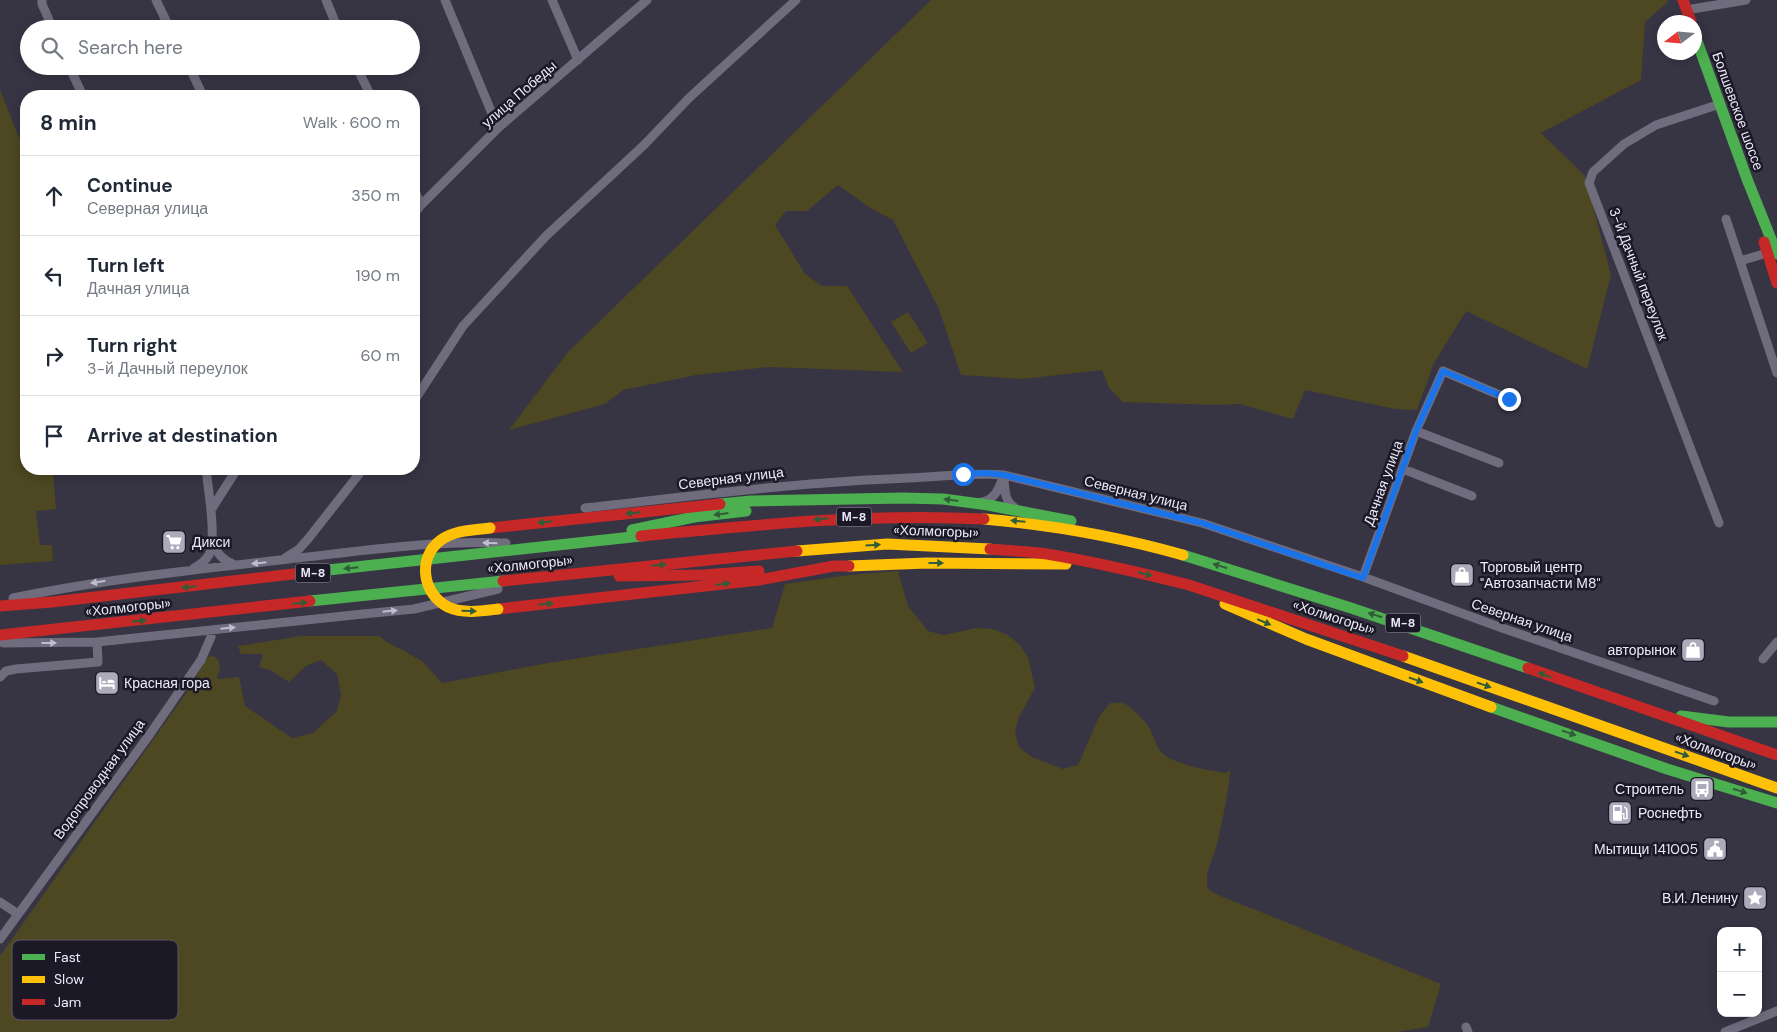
<!DOCTYPE html>
<meta charset="utf-8">
<style>
body{margin:0;font-family:"DM Sans",sans-serif;background:#f2f2f3;color:#1f2937}
.controls{position:absolute;right:15px;bottom:15px;display:grid;overflow:hidden;border-radius:10px;box-shadow:0 2px 12px #0003}
.controls button{width:45px;height:45px;display:grid;place-items:center;padding:0;border:0;border-bottom:1px solid #e0e1e3;background:#fff;color:#1f2937;font:25px sans-serif}
.compass{position:absolute;left:1657px;top:15px;width:45px;height:45px;border-radius:50%;background:#fff;box-shadow:0 2px 12px #0003;rotate:254deg}
.stop{position:absolute;width:15px;height:15px;margin:-11px;border:4px solid #1a73e8;border-radius:50%;background:#fff}
.stop.end{background:#1a73e8;border-color:#fff;box-shadow:0 1px 5px #0008}
.list{margin:0;padding:0;list-style:none}
h2{display:flex;justify-content:space-between;align-items:center;height:65px;margin:0;padding:0 20px;font-size:21px}
h2 small{font-size:16px;font-weight:400;color:#747a83}
.list li{display:grid;grid-template-columns:32px 1fr auto;gap:15px;align-items:center;box-sizing:border-box;height:80px;padding:0 20px;border-top:1px solid #e0e1e3}
.list b{display:block;font-size:19px;white-space:nowrap}
.list p{margin:0;font-size:16px;white-space:nowrap;color:#747a83}
.list em{font-size:16px;font-style:normal;color:#747a83}
.icon{flex:none;width:28px;height:28px;fill:none;stroke:currentColor;stroke-width:2;stroke-linecap:round;stroke-linejoin:round}
.map{position:relative;flex:none;width:1777px;height:1032px;overflow:hidden}
.search{position:absolute;background:#fff;box-shadow:0 2px 12px #0003;left:20px;top:20px;width:400px;height:55px;display:flex;align-items:center;gap:12px;box-sizing:border-box;padding:0 18px;border-radius:28px;color:#747a83;font-size:19px}
.panel{position:absolute;background:#fff;box-shadow:0 2px 12px #0003;left:20px;top:90px;width:400px;height:385px;border-radius:20px}
.map>svg:first-child{display:block}
.green{fill:#4d4821}
.lines{fill:none;stroke-linecap:round;stroke-linejoin:round}
.street{stroke:#6f6c7e;stroke-width:9}
.fast{stroke:#4caf50;stroke-width:11}
.slow{stroke:#ffc107;stroke-width:11}
.jam{stroke:#c62828;stroke-width:11}
.slow-bridge{stroke:#ffc107;stroke-width:11}
.oneway{fill:#315c38}
.oneway2{fill:#c0bdd0}
.route{stroke:#1a73e8;stroke-width:6}
.labels{text-anchor:middle;stroke-width:5;stroke-linejoin:round;paint-order:stroke}
.shield{fill:#1b1925;stroke:#adabbc;stroke-width:1}
.shield-label{font-size:12px;font-weight:bold;fill:#ece9fc}
.street-label{font-size:14px;fill:#ece9fc;stroke:#1b1925}
.poi-label{font-size:14px;fill:#ece9fc;stroke:#1b1925;text-anchor:start}
.key{fill:#1b1925;stroke:#5a5766;stroke-width:1}
.key-label{font-size:14px;fill:#ece9fc}
</style>
<div class="map">
<svg width="1777" height="1032" viewBox="0 0 1777 1032">
<rect width="100%" height="100%" fill="#373444"/>
<!-- green -->
<path class="green" d="M931,0H1667L1668,2L1645,22L1641,80L1541,133L1585,176L1611,275L1587,369L1466,311L1434,363L1417,410L1395,409L1305,390L1293,419L1240,404L1217,405L1123,402L1109,388L1102,370L1022,379L961,375L939,309L893,220L870,208L838,185L807,211H786L775,225L805,274L822,286H847L903,372L769,367L696,375L623,390L605,404L509,430L568,352Z
M0,90L26,155V469H53L56,509L36,511L40,545H52L53,561L0,565Z
M908,312L928,343L911,353L891,322Z
M898,571L908,606L928,631L944,635L976,628L992,629L1006,634L1019,644L1028,657L1035,688L1019,717L1015,731L1019,747L1032,757L1063,769L1078,765L1099,717L1110,703C1114,703 1121,702 1125,704C1131,706 1147,723 1150,729C1154,737 1156,746 1162,753C1173,764 1210,771 1226,773L1230,770C1229,793 1223,816 1218,840C1215,857 1203,871 1208,889L1218,895L1441,984L1428,1027L1397,1032H0V956L186,693L208,657L214,656L219,661L220,670L217,677L218,679L239,677L245,706L292,738L313,733L337,711L341,695L337,674L321,660L306,666L289,682L270,670L259,667L263,654H241L238,646L301,636H379L390,644L401,649L423,662L442,683L548,663L772,628L785,584L849,575Z"/>
<g class="lines">
<!-- street -->
<path class="street" d="M42,0V4L53,29
M156,0L170,29
M326,0L338,29
M445,0L498,128
M552,0L578,60
M1686,10L1746,0
M69,66L83,96
M189,66L203,96
M356,66L371,96
M414,189L421,205
M414,214L421,205L498,128L647,0
M1726,219L1777,373
M1740,261L1767,253
M414,401L463,326L546,236L644,145L689,98L796,0
M1416,431L1499,463
M1403,469L1472,496
M1004,478C1005,491 1004,500 1015,508
M982,502C996,499 999,488 1004,475
M585,508C693,496 801,482 909,478C941,477 972,472 1004,475L1202,523L1363,577L1502,628L1714,701
M211,510L237,469
M1719,523L1589,183L1593,172L1624,144L1656,125L1720,104
M212,542C217,553 222,560 233,564
M285,558L299,549L308,539L363,469
M194,568C200,565 205,561 209,555C217,539 208,488 206,469
M1363,577L1416,431L1443,371L1509,399
M13,598C101,580 190,570 280,560C355,552 430,540 506,543
M3,643L97,642L363,614L414,609L498,589
M1763,659L1777,642
M0,677L6,671L16,669L98,662L97,642
M0,902L18,914
M0,939L150,734L201,660L211,637V630
M1466,1027L1468,1032
M1725,1032L1777,1011"/>
<!-- fast -->
<path class="fast" d="M1694,33L1747,179L1777,254
M720,504L751,501L903,498L943,499L988,505L1071,521
M632,530L694,517L746,511
M1183,555L1351,608L1528,668
M319,571L641,536
M310,601L503,581
M1491,707L1667,769L1777,803
M1681,716L1729,722H1777"/>
<!-- slow -->
<path class="slow" d="M984,519C1053,525 1116,536 1183,555
M797,551L887,544L990,549
M849,566L927,563L1066,564
M1225,604L1306,639L1491,707
M1403,656L1777,788"/>
<!-- jam -->
<path class="jam" d="M1683,0L1691,22
M1764,242L1777,283
M490,528L720,504
M641,536C755,525 869,513 984,519
M990,549C1009,551 1028,551 1047,554C1095,562 1142,573 1189,585L1403,656
M619,576L702,575L759,571
M503,581L797,551
M0,606L52,602L319,571
M498,609L759,580L834,566H849
M0,635L310,601
M1528,668L1777,755"/>
<!-- slow-bridge -->
<path class="slow-bridge" d="M490,528C474,530 455,530 441,540C417,557 422,594 448,607C463,614 482,611 498,609"/>
</g>
<!-- one-way arrows -->
<defs><path id="oneway-solid" d="M-6-.8H1V-3.2L6.5 0L1 3.2V.8H-6Z" transform="scale(1.25)"/></defs>
<g class="oneway">
<use href="#oneway-solid" transform="translate(951 500) rotate(-173)"/>
<use href="#oneway-solid" transform="translate(633 513) rotate(174)"/>
<use href="#oneway-solid" transform="translate(721 514) rotate(173)"/>
<use href="#oneway-solid" transform="translate(821 519) rotate(174)"/>
<use href="#oneway-solid" transform="translate(1018 521) rotate(-175)"/>
<use href="#oneway-solid" transform="translate(545 522) rotate(174)"/>
<use href="#oneway-solid" transform="translate(873 545) rotate(-3)"/>
<use href="#oneway-solid" transform="translate(936 563)"/>
<use href="#oneway-solid" transform="translate(659 565) rotate(-6)"/>
<use href="#oneway-solid" transform="translate(1220 566) rotate(-163)"/>
<use href="#oneway-solid" transform="translate(351 568) rotate(174)"/>
<use href="#oneway-solid" transform="translate(1145 574) rotate(13)"/>
<use href="#oneway-solid" transform="translate(723 584) rotate(-7)"/>
<use href="#oneway-solid" transform="translate(189 587) rotate(174)"/>
<use href="#oneway-solid" transform="translate(300 603) rotate(-6)"/>
<use href="#oneway-solid" transform="translate(546 604) rotate(-6)"/>
<use href="#oneway-solid" transform="translate(469 611) rotate(2)"/>
<use href="#oneway-solid" transform="translate(1375 615) rotate(-162)"/>
<use href="#oneway-solid" transform="translate(139 621) rotate(-6)"/>
<use href="#oneway-solid" transform="translate(1264 622) rotate(23)"/>
<use href="#oneway-solid" transform="translate(1545 675) rotate(-160)"/>
<use href="#oneway-solid" transform="translate(1416 680) rotate(19)"/>
<use href="#oneway-solid" transform="translate(1484 685) rotate(19)"/>
<use href="#oneway-solid" transform="translate(1569 733) rotate(19)"/>
<use href="#oneway-solid" transform="translate(1682 754) rotate(19)"/>
<use href="#oneway-solid" transform="translate(1740 791) rotate(18)"/>
</g>
<g class="oneway2">
<use href="#oneway-solid" transform="translate(490 543) rotate(-178)"/>
<use href="#oneway-solid" transform="translate(259 563) rotate(174)"/>
<use href="#oneway-solid" transform="translate(98 582) rotate(171)"/>
<use href="#oneway-solid" transform="translate(390 611) rotate(-6)"/>
<use href="#oneway-solid" transform="translate(228 628) rotate(-6)"/>
<use href="#oneway-solid" transform="translate(49 643)"/>
</g>
<g class="lines">
<!-- route -->
<path class="route" d="M963,474L986,473L1004,475L1202,523L1363,578L1416,431L1443,371L1509,399"/>
</g>
<!-- icons -->
<defs>
<symbol id="supermarket-square" viewBox="-11 -11 22 22"><rect x="-9" y="-9" width="18" height="18" rx="4" fill="#adaabc" stroke="#1b1925"/><path d="M-6-5.5h2.5l.6 2H6L4.5 2H-2.5L-4.4-4H-6ZM-1.5 3.2a1.3 1.3 0 1 0 .1 0ZM3 3.2a1.3 1.3 0 1 0 .1 0Z" fill="#fff"/></symbol>
<symbol id="shop-square" viewBox="-11 -11 22 22"><rect x="-9" y="-9" width="18" height="18" rx="4" fill="#adaabc" stroke="#1b1925"/><path d="M-5-2.5h2.3a2.7 3.5 0 0 1 5.4 0H5L5.5 6h-11ZM-1.5-2.5h3a1.5 2.3 0 0 0-3 0Z" fill="#fff"/></symbol>
<symbol id="hotel-square" viewBox="-11 -11 22 22"><rect x="-9" y="-9" width="18" height="18" rx="4" fill="#adaabc" stroke="#1b1925"/><path d="M-6-4.5h1.5V1H6V5H4.5V3h-9V5H-6ZM-4 0a1.8 1.8 0 1 1 3.6 0ZM.5 0V-2.5h3Q6-2.5 6 0Z" fill="#fff"/></symbol>
<symbol id="bus-square" viewBox="-11 -11 22 22"><rect x="-9" y="-9" width="18" height="18" rx="4" fill="#adaabc" stroke="#1b1925"/><path d="M-5-6H5V4H4V6H2V4H-2V6H-4V4H-5ZM-3.5-4V0h7V-4ZM-3.5 1.2v1.5H-2V1.2ZM2 1.2v1.5H3.5V1.2Z" fill="#fff"/></symbol>
<symbol id="fuel-square" viewBox="-11 -11 22 22"><rect x="-9" y="-9" width="18" height="18" rx="4" fill="#adaabc" stroke="#1b1925"/><path d="M-5.5-6h7V0h2V4h1.3V-2.5L3-4.5l.8-.8L6-3V5H2.5V1h-1V6h-7ZM-4.2-4.7v3.2H.2V-4.7Z" fill="#fff"/></symbol>
<symbol id="civic-square" viewBox="-11 -11 22 22"><rect x="-9" y="-9" width="18" height="18" rx="4" fill="#adaabc" stroke="#1b1925"/><path d="M-.6-6.5H3V-4.5H.6V-3L4-1V1h2V6H-6V1h2V-1L-.6-3ZM-1.2 2.5V6h2.4V2.5Z" fill="#fff"/></symbol>
<symbol id="sight-square" viewBox="-11 -11 22 22"><rect x="-9" y="-9" width="18" height="18" rx="4" fill="#adaabc" stroke="#1b1925"/><path d="M0-6L1.8-2.2L6-1.7L2.9 1.2L3.7 5.4L0 3.3L-3.7 5.4L-2.9 1.2L-6-1.7L-1.8-2.2Z" fill="#fff"/></symbol>
</defs>
<g fill-rule="evenodd">
<use href="#supermarket-square" x="160" y="528" width="28" height="28"/>
<use href="#shop-square" x="1448" y="561" width="28" height="28"/>
<use href="#shop-square" x="1679" y="636" width="28" height="28"/>
<use href="#hotel-square" x="93" y="669" width="28" height="28"/>
<use href="#bus-square" x="1688" y="775" width="28" height="28"/>
<use href="#fuel-square" x="1606" y="799" width="28" height="28"/>
<use href="#civic-square" x="1701" y="835" width="28" height="28"/>
<use href="#sight-square" x="1741" y="884" width="28" height="28"/>
</g>
<g class="labels">
<!-- shield labels -->
<g class="shield">
<rect x="836.5" y="507.5" width="35" height="19" rx="4"/>
<rect x="295.5" y="563.5" width="35" height="19" rx="4"/>
<rect x="1385.5" y="613.5" width="35" height="19" rx="4"/>
</g>
<g class="shield-label">
<text x="854" y="521">М-8</text>
<text x="313" y="577">М-8</text>
<text x="1403" y="627">М-8</text>
</g>
<!-- street labels -->
<g class="street-label">
<text transform="translate(519 94) rotate(-41)" y="5">улица Победы</text>
<text transform="translate(1738 111) rotate(70)" y="5">Болшевское шоссе</text>
<text transform="translate(1639 274) rotate(69)" y="5">3-й Дачный переулок</text>
<text transform="translate(731 478) rotate(-7)" y="5">Северная улица</text>
<text transform="translate(1383 483) rotate(-70)" y="5">Дачная улица</text>
<text transform="translate(1136 493) rotate(14)" y="5">Северная улица</text>
<text transform="translate(936 531) rotate(2)" y="5">«Холмогоры»</text>
<text transform="translate(530 564) rotate(-6)" y="5">«Холмогоры»</text>
<text transform="translate(128 607) rotate(-6)" y="5">«Холмогоры»</text>
<text transform="translate(1334 617) rotate(18)" y="5">«Холмогоры»</text>
<text transform="translate(1522 620) rotate(19)" y="5">Северная улица</text>
<text transform="translate(1716 751) rotate(20)" y="5">«Холмогоры»</text>
<text transform="translate(99 779) rotate(-54)" y="5">Водопроводная улица</text>
</g>
<!-- poi labels -->
<g class="poi-label">
<text x="192" y="547">Дикси</text>
<text x="1480" y="572">Торговый центр<tspan x="1480" dy="16">"Автозапчасти М8"</tspan></text>
<text x="1676" y="655" text-anchor="end">авторынок</text>
<text x="124" y="688">Красная гора</text>
<text x="1684" y="794" text-anchor="end">Строитель</text>
<text x="1638" y="818">Роснефть</text>
<text x="1698" y="854" text-anchor="end">Мытищи 141005</text>
<text x="1738" y="903" text-anchor="end">В.И. Ленину</text>
</g>
</g>
<!-- legend -->
<rect x="12" y="940" width="166" height="80" rx="8" class="key"/>
<rect x="22" y="954" width="23" height="6" fill="#4caf50"/>
<rect x="22" y="976" width="23" height="7" fill="#ffc107"/>
<rect x="22" y="999" width="23" height="6" fill="#c62828"/>
<g class="key-label">
<text x="54" y="962">Fast</text>
<text x="54" y="984">Slow</text>
<text x="54" y="1007">Jam</text>
</g>
</svg>
<div class="controls">
<button>+</button>
<button>−</button>
</div>
<svg class="compass" viewBox="-18 -18 36 36"><path d="M0-13l5 13h-10z" fill="#e53935"/><path d="M0 13l5-13h-10z" fill="#747a83"/></svg>
<div class="stop" style="left:963px;top:474px"></div>
<div class="stop end" style="left:1509px;top:399px"></div>
<div class="search"><svg class="icon" aria-label="search" viewBox="0 0 24 24"><circle cx="10" cy="10" r="6"/><path d="M15 15l6 6"/></svg>Search here</div>
<section class="panel">
<h2>8 min<small>Walk · 600 m</small></h2>
<ul class="list">
<li><svg class="icon" aria-label="ahead" viewBox="0 0 24 24"><path d="M12 20V5M6 11l6-6 6 6"/></svg><div><b>Continue</b><p>Северная улица</p></div><em>350 m</em></li>
<li><svg class="icon" aria-label="left" viewBox="0 0 24 24"><path d="M17 20v-9H6M10 6l-5 5 5 5"/></svg><div><b>Turn left</b><p>Дачная улица</p></div><em>190 m</em></li>
<li><svg class="icon" aria-label="right" viewBox="0 0 24 24"><path d="M7 20v-9h11M14 6l5 5-5 5"/></svg><div><b>Turn right</b><p>3-й Дачный переулок</p></div><em>60 m</em></li>
<li><svg class="icon" aria-label="arrive" viewBox="0 0 24 24"><path d="M6 21V4h12l-3 4 3 4H6"/></svg><div><b>Arrive at destination</b></div></li>
</ul>
</section>
</div>
